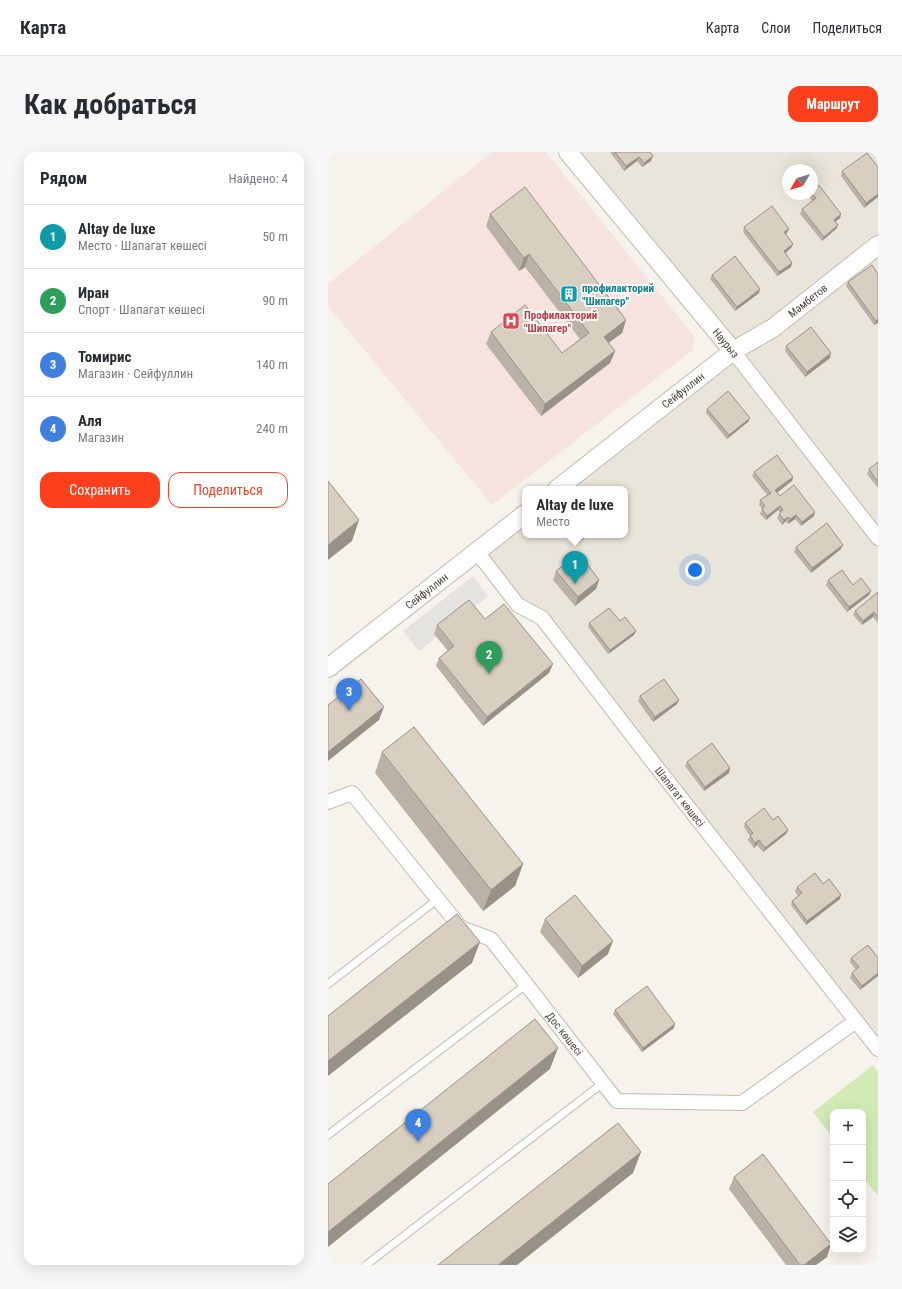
<!DOCTYPE html>
<html lang="ru">
<meta charset="utf-8">
<style>
body{margin:0;font-family:"Roboto Condensed",sans-serif;background:#f7f7f7;color:#2b2b33}
.controls{position:absolute;right:12px;bottom:12px;display:grid;overflow:hidden;border-radius:8px;box-shadow:0 4px 16px #0002}
.controls button{width:36px;height:36px;display:grid;place-items:center;padding:0;border:0;border-bottom:1px solid #e1e1e2;background:#fff;color:#2b2b33;font:20px sans-serif}
.compass{position:absolute;left:454px;top:12px;width:36px;height:36px;border-radius:50%;background:#fff;box-shadow:0 4px 16px #0002;rotate:232deg}
.you{position:absolute;left:367px;top:418px;width:14px;height:14px;margin:-10px;border:3px solid #fff;border-radius:50%;background:#1a73e8;box-shadow:0 0 0 6px #1a73e833}
.badge{display:grid;place-items:center;width:26px;height:26px;border-radius:50%;background:#fc3f1d;color:#fff;font-size:13px;font-weight:700}
.pin{position:absolute;translate:-50% -33px;filter:drop-shadow(0 1px 2px #0008)}
.pin::after{content:'';position:absolute;top:21px;width:14px;height:12px;background:inherit;clip-path:polygon(0 0,100% 0,50% 100%)}
.popup{position:absolute;left:194px;top:334px;width:106px;height:52px;box-sizing:border-box;display:grid;place-content:center;border-radius:8px;background:#fff;filter:drop-shadow(0 1px 3px #0005);font-size:13px;white-space:nowrap;color:#7c7c81}
.popup b{font-size:15px;color:#2b2b33}
.popup::after{content:'';position:absolute;left:50%;top:100%;margin-left:-8px;border:8px solid transparent;border-top-color:#fff}
.list{margin:0;padding:0;list-style:none}
h2{display:flex;justify-content:space-between;align-items:center;height:52px;margin:0;padding:0 16px;font-size:17px}
h2 small{font-size:13px;font-weight:400;color:#7c7c81}
.list li{display:grid;grid-template-columns:26px 1fr auto;gap:12px;align-items:center;box-sizing:border-box;height:64px;padding:0 16px;border-top:1px solid #e1e1e2}
.list b{display:block;font-size:15px;white-space:nowrap}
.list p{margin:0;font-size:13px;white-space:nowrap;color:#7c7c81}
.list em{font-size:13px;font-style:normal;color:#7c7c81}
.actions{display:flex;gap:8px;padding:12px 16px}
.actions a{flex:1;padding:9px 0;border:1px solid #fc3f1d;border-radius:12px;text-align:center;font-size:14px;color:#fc3f1d}
.actions .main{background:#fc3f1d;color:#fff}
.icon{flex:none;width:22px;height:22px;fill:none;stroke:currentColor;stroke-width:2;stroke-linecap:round;stroke-linejoin:round}
.map{position:relative;flex:none;width:550px;height:1113px;overflow:hidden;border-radius:12px}
header{display:flex;align-items:center;gap:24px;box-sizing:border-box;height:56px;padding:0 20px;background:#fff;border-bottom:1px solid #e1e1e2}
header strong{font-size:19px}
nav{display:flex;gap:22px;margin-inline-start:auto;font-size:14px}
.intro{display:flex;align-items:center;justify-content:space-between;box-sizing:border-box;height:96px;padding:0 24px}
h1{margin:0;font-size:28px}
.button{padding:10px 18px;border-radius:12px;background:#fc3f1d;color:#fff;font-size:14px;font-weight:700}
main{display:flex;gap:24px;padding:0 24px}
aside{flex:1;background:#fff;border-radius:12px;box-shadow:0 4px 16px #0002}
.map>svg:first-child{display:block}
.residential{fill:#eae5da;fill-rule:evenodd}
.medical{fill:#f6e3e0}
.green{fill:#d2eab5}
.parking{fill:#e5e3e0}
.lines{fill:none;stroke-linecap:round;stroke-linejoin:round}
.service-casing{stroke:#c2bbae;stroke-width:9}
.minor-casing{stroke:#c2bbae;stroke-width:16}
.tertiary-casing{stroke:#c2bbae;stroke-width:20}
.service{stroke:#fff;stroke-width:7}
.minor{stroke:#fff;stroke-width:14}
.tertiary{stroke:#fff;stroke-width:18}
.wall{fill:#bab2a6}
.shaded-wall{fill:#979187}
.building{fill:#d8cfc1;stroke:#979187}
.labels{text-anchor:middle;stroke-width:3.5;stroke-linejoin:round;paint-order:stroke}
.culture-label{font-size:11px;font-weight:bold;fill:#0d838f;stroke:#fff;text-anchor:start}
.street-label{font-size:11px;fill:#4b4439;stroke:#fff}
.health-label{font-size:11px;font-weight:bold;fill:#be3a42;stroke:#fff;text-anchor:start}
</style>
<header>
<strong>Карта</strong>
<nav><a>Карта</a><a>Слои</a><a>Поделиться</a></nav>
</header>
<div class="intro"><h1>Как добраться</h1><a class="button">Маршрут</a></div>
<main>
<aside>
<h2>Рядом<small>Найдено: 4</small></h2>
<ul class="list">
<li><span class="badge" style="background:#0f9aa8">1</span><div><b>Altay de luxe</b><p>Место · Шапагат көшесі</p></div><em>50 m</em></li>
<li><span class="badge" style="background:#2e9e5b">2</span><div><b>Иран</b><p>Спорт · Шапагат көшесі</p></div><em>90 m</em></li>
<li><span class="badge" style="background:#3f7fe0">3</span><div><b>Томирис</b><p>Магазин · Сейфуллин</p></div><em>140 m</em></li>
<li><span class="badge" style="background:#3f7fe0">4</span><div><b>Аля</b><p>Магазин</p></div><em>240 m</em></li>
</ul>
<div class="actions"><a class="main">Сохранить</a><a>Поделиться</a></div>
</aside>
<div class="map">
<svg width="550" height="1113" viewBox="0 0 550 1113">
<rect width="100%" height="100%" fill="#f6f3ec"/>
<!-- residential -->
<path class="residential" d="M240,0H550V897L214,466L190,453L149,400L197,362V383H297V337H229L405,199ZM460,18H484V42H460Z"/>
<!-- medical -->
<path class="medical" d="M164,0H218L366,184L365,198L164,353L0,154V132Z"/>
<!-- green -->
<path class="green" d="M545,913L550,920V1044L535,1025V960H505V986L485,960Z"/>
<!-- parking -->
<path class="parking" d="M145,424L160,444L91,499L75,479Z"/>
<g class="lines">
<defs>
<path id="service" d="M0,832L110,747
M0,983L199,832
M38,1113L275,931"/>
<g id="minor">
<path d="M405,199L550,386"/>
<path id="s1" d="M149,400L190,453L214,466L327,613L550,897"/>
<path id="s2" d="M0,650L24,641L133,776L163,787L289,949L414,951L528,869"/>
</g>
<g id="tertiary">
<path d="M240,0L405,199"/>
<path id="s3" d="M229,337L405,199L445,176L550,93"/>
<path id="s4" d="M0,516L197,362"/>
</g>
</defs>
<!-- service casing -->
<use href="#service" class="service-casing"/>
<!-- minor casing -->
<use href="#minor" class="minor-casing"/>
<!-- tertiary casing -->
<use href="#tertiary" class="tertiary-casing"/>
<!-- service -->
<use href="#service" class="service"/>
<!-- minor -->
<use href="#minor" class="minor"/>
<!-- tertiary -->
<use href="#tertiary" class="tertiary"/>
</g>
<!-- wall -->
<path class="wall" d="M282,0H322L323,9L314,15L309,9L296,19Z
M514,19L550,45L536,56L513,24Z
M481,42H484L513,62L512,66L507,70L510,73L508,77L494,89L472,62L474,57L484,49L481,44Z
M162,62L298,168L294,181L280,191L287,199L282,211L213,264L158,192L163,180L234,201L252,187L197,115L191,119L158,74Z
M416,75L459,81L458,82L465,92L463,96L457,101L464,111L463,115L449,124L415,80Z
M384,123L431,141L407,159L382,127Z
M520,130L550,171L546,173L518,134Z
M458,194L502,206L477,225L457,199Z
M379,257L422,266L420,270L399,287L378,261Z
M550,310V336L539,322L541,317Z
M426,320L465,325L464,329L449,340L452,344L487,360L486,364L473,374L467,367L460,372L458,369L454,373L449,366L451,362L452,361L450,358L438,368L432,362L434,357L431,353L432,348L439,343L424,324Z
M242,383H260L249,392Z
M468,395L513,397L483,421L466,400Z
M228,419L271,428L268,437L247,454L225,428Z
M500,428L525,433L541,443L519,460L498,433Z
M550,440V471L545,465L534,473L525,463L527,459Z
M157,467L221,521L155,574L108,514L111,506L120,499L106,482L109,473Z
M292,469L308,479L306,483L280,502L260,475L261,471Z
M312,544L349,552L325,570L310,549Z
M54,600L195,712L187,734L155,759L47,621Z
M359,610L401,621L376,639L357,614Z
M445,668L460,678L458,682L435,700L429,693L426,696L420,688L422,684L416,675L417,671Z
M495,732L512,747L478,773L463,753L464,749L470,744L467,739L469,735Z
M217,767L280,802L250,826L212,780Z
M523,806H550L532,838L522,826L524,821L528,818L522,810Z
M287,858L346,876L314,900L285,862Z
M406,1025L499,1105L488,1113H458L401,1037Z"/>
<!-- shaded-wall -->
<path class="shaded-wall" d="M325,4L323,9L314,15L316,11Z
M311,5L309,9L296,19L298,14Z
M550,42V45L536,56L538,51Z
M513,62L512,66L504,72L506,68Z
M510,73L508,77L494,89L496,85Z
M461,77L459,81L454,85L456,80Z
M465,92L463,96L454,104L456,99Z
M201,102L197,115L191,119L196,106Z
M464,111L463,115L449,124L451,120Z
M432,137L431,141L407,159L409,155Z
M550,167V171L546,173L548,169Z
M298,168L294,181L272,197L276,185Z
M287,199L282,211L213,264L217,252Z
M503,201L502,206L477,225L479,220Z
M422,266L420,270L399,287L401,283Z
M465,325L464,329L446,343L447,338Z
M452,354L450,358L438,368L439,364Z
M487,360L486,364L473,374L474,370Z
M468,363L467,367L460,372L462,367Z
M460,365L458,369L454,373L456,368Z
M31,368L24,389L0,408V393Z
M256,383H260L249,392L251,387Z
M515,393L513,397L483,421L484,416Z
M271,428L268,437L247,454L250,445Z
M543,439L541,443L519,460L521,455Z
M546,460L545,465L534,473L535,469Z
M308,479L306,483L280,502L282,498Z
M225,512L221,521L155,574L159,565Z
M351,548L349,552L325,570L327,565Z
M56,555L51,568L0,609V600Z
M402,616L401,621L376,639L377,635Z
M460,678L458,682L435,700L437,696Z
M431,688L429,693L426,696L427,691Z
M195,712L187,734L155,759L163,738Z
M513,743L512,747L478,773L479,769Z
M285,789L280,802L250,826L254,814Z
M152,790L144,811L0,924V909Z
M550,821V824L532,838L534,834Z
M347,872L346,876L314,900L315,896Z
M230,896L222,917L0,1095V1080Z
M313,1000L305,1021L189,1113H170Z
M503,1092L499,1105L488,1113H476Z"/>
<!-- building -->
<path class="building" d="M287,0H322L325,4L316,11L311,5L298,14Z
M539,1L550,15V42L538,51L514,19Z
M491,33L513,62L506,68L510,73L496,85L474,57L488,46L484,42V38Z
M197,35L298,168L276,185L287,199L217,252L163,180L197,153L234,201L261,181L201,102L196,106L162,62Z
M444,54L461,77L456,80L465,92L456,99L464,111L451,120L416,75Z
M407,104L432,137L409,155L384,123Z
M544,113L550,122V167L548,169L520,130Z
M483,175L503,201L479,220L458,194Z
M400,239L422,266L401,283L379,257Z
M449,303L465,325L447,338L452,344L466,333L487,360L474,370L468,363L462,367L460,365L456,368L451,362L455,358L452,354L439,364L434,357L437,354L432,348L443,341L426,320Z
M550,310V330L541,317Z
M0,329L31,368L0,393Z
M499,371L515,393L484,416L468,395Z
M248,383H256L251,387Z
M251,401L271,428L250,445L228,419Z
M514,418L525,433L533,426L543,439L521,455L500,428Z
M550,440V465L546,460L535,469L527,459Z
M141,448L157,467L176,452L225,512L159,565L111,506L126,494L109,473Z
M281,456L292,469L297,465L308,479L282,498L261,471Z
M33,527L56,555L0,600V553Z
M336,527L351,548L327,565L312,544Z
M86,575L195,712L163,738L54,600Z
M384,591L402,616L377,635L359,610Z
M436,656L445,668L450,664L460,678L437,696L431,688L427,691L422,684L425,681L417,671Z
M487,721L495,732L501,727L513,743L479,769L464,749L474,741L469,735Z
M247,743L285,789L254,814L217,767Z
M129,762L152,790L0,909V864Z
M540,793L550,806V821L534,834L524,821L531,815L523,806Z
M319,834L347,872L315,896L287,858Z
M207,867L230,896L0,1080V1032Z
M290,971L313,1000L170,1113H110Z
M435,1002L503,1092L476,1113H472L406,1025Z"/>
<!-- icons -->
<defs>
<symbol id="building-square" viewBox="-11 -11 22 22"><rect x="-9" y="-9" width="18" height="18" rx="4" fill="#0f9aa8" stroke="#fff"/><path d="M-4-6H4V6H1V3H-1V6H-4ZM-2.5-4.3h1.7v1.8h-1.7ZM.8-4.3h1.7v1.8H.8ZM-2.5-1h1.7V.8h-1.7ZM.8-1h1.7V.8H.8Z" fill="#fff"/></symbol>
<symbol id="hospital-square" viewBox="-11 -11 22 22"><rect x="-9" y="-9" width="18" height="18" rx="4" fill="#e0444e" stroke="#fff"/><path d="M-5-5h3v3.5h4V-5h3V5h-3V1.5h-4V5h-3Z" fill="#fff"/></symbol>
</defs>
<g fill-rule="evenodd">
<use href="#building-square" x="231" y="132" width="20" height="20"/>
<use href="#hospital-square" x="173" y="159" width="20" height="20"/>
</g>
<g class="labels">
<!-- culture labels -->
<g class="culture-label">
<text x="254" y="140">профилакторий<tspan x="254" dy="13">"Шипагер"</tspan></text>
</g>
<!-- street labels -->
<g class="street-label">
<text dy="4" stroke="none"><textPath href="#s3" startOffset="314">Мәмбетов</textPath></text>
<text transform="translate(398 191) rotate(51)" y="4">Наурыз</text>
<text dy="4" stroke="none"><textPath href="#s3" startOffset="160">Сейфуллин</textPath></text>
<text dy="4" stroke="none"><textPath href="#s4" startOffset="125">Сейфуллин</textPath></text>
<text dy="4" stroke="none"><textPath href="#s1" startOffset="320">Шапагат көшесі</textPath></text>
<text dy="4" stroke="none"><textPath href="#s2" startOffset="351">Дос көшесі</textPath></text>
</g>
<!-- health labels -->
<g class="health-label">
<text x="196" y="167">Профилакторий<tspan x="196" dy="13">"Шипагер"</tspan></text>
</g>
</g>
</svg>
<div class="controls">
<button>+</button>
<button>−</button>
<button><svg class="icon" aria-label="locate" viewBox="0 0 24 24"><circle cx="12" cy="12" r="6"/><path d="M12 2v4M12 18v4M2 12h4M18 12h4"/></svg></button>
<button><svg class="icon" aria-label="layers" viewBox="0 0 24 24"><path d="M12 4l9 5-9 5-9-5zM3 14l9 5 9-5"/></svg></button>
</div>
<svg class="compass" viewBox="-18 -18 36 36"><path d="M0-13l5 13h-10z" fill="#e53935"/><path d="M0 13l5-13h-10z" fill="#7c7c81"/></svg>
<div class="you"></div>
<div class="pin badge" style="left:247px;top:432px;background:#0f9aa8">1</div>
<div class="popup"><b>Altay de luxe</b>Место</div>
<div class="pin badge" style="left:161px;top:522px;background:#2e9e5b">2</div>
<div class="pin badge" style="left:21px;top:559px;background:#3f7fe0">3</div>
<div class="pin badge" style="left:90px;top:990px;background:#3f7fe0">4</div>
</div>
</main>
